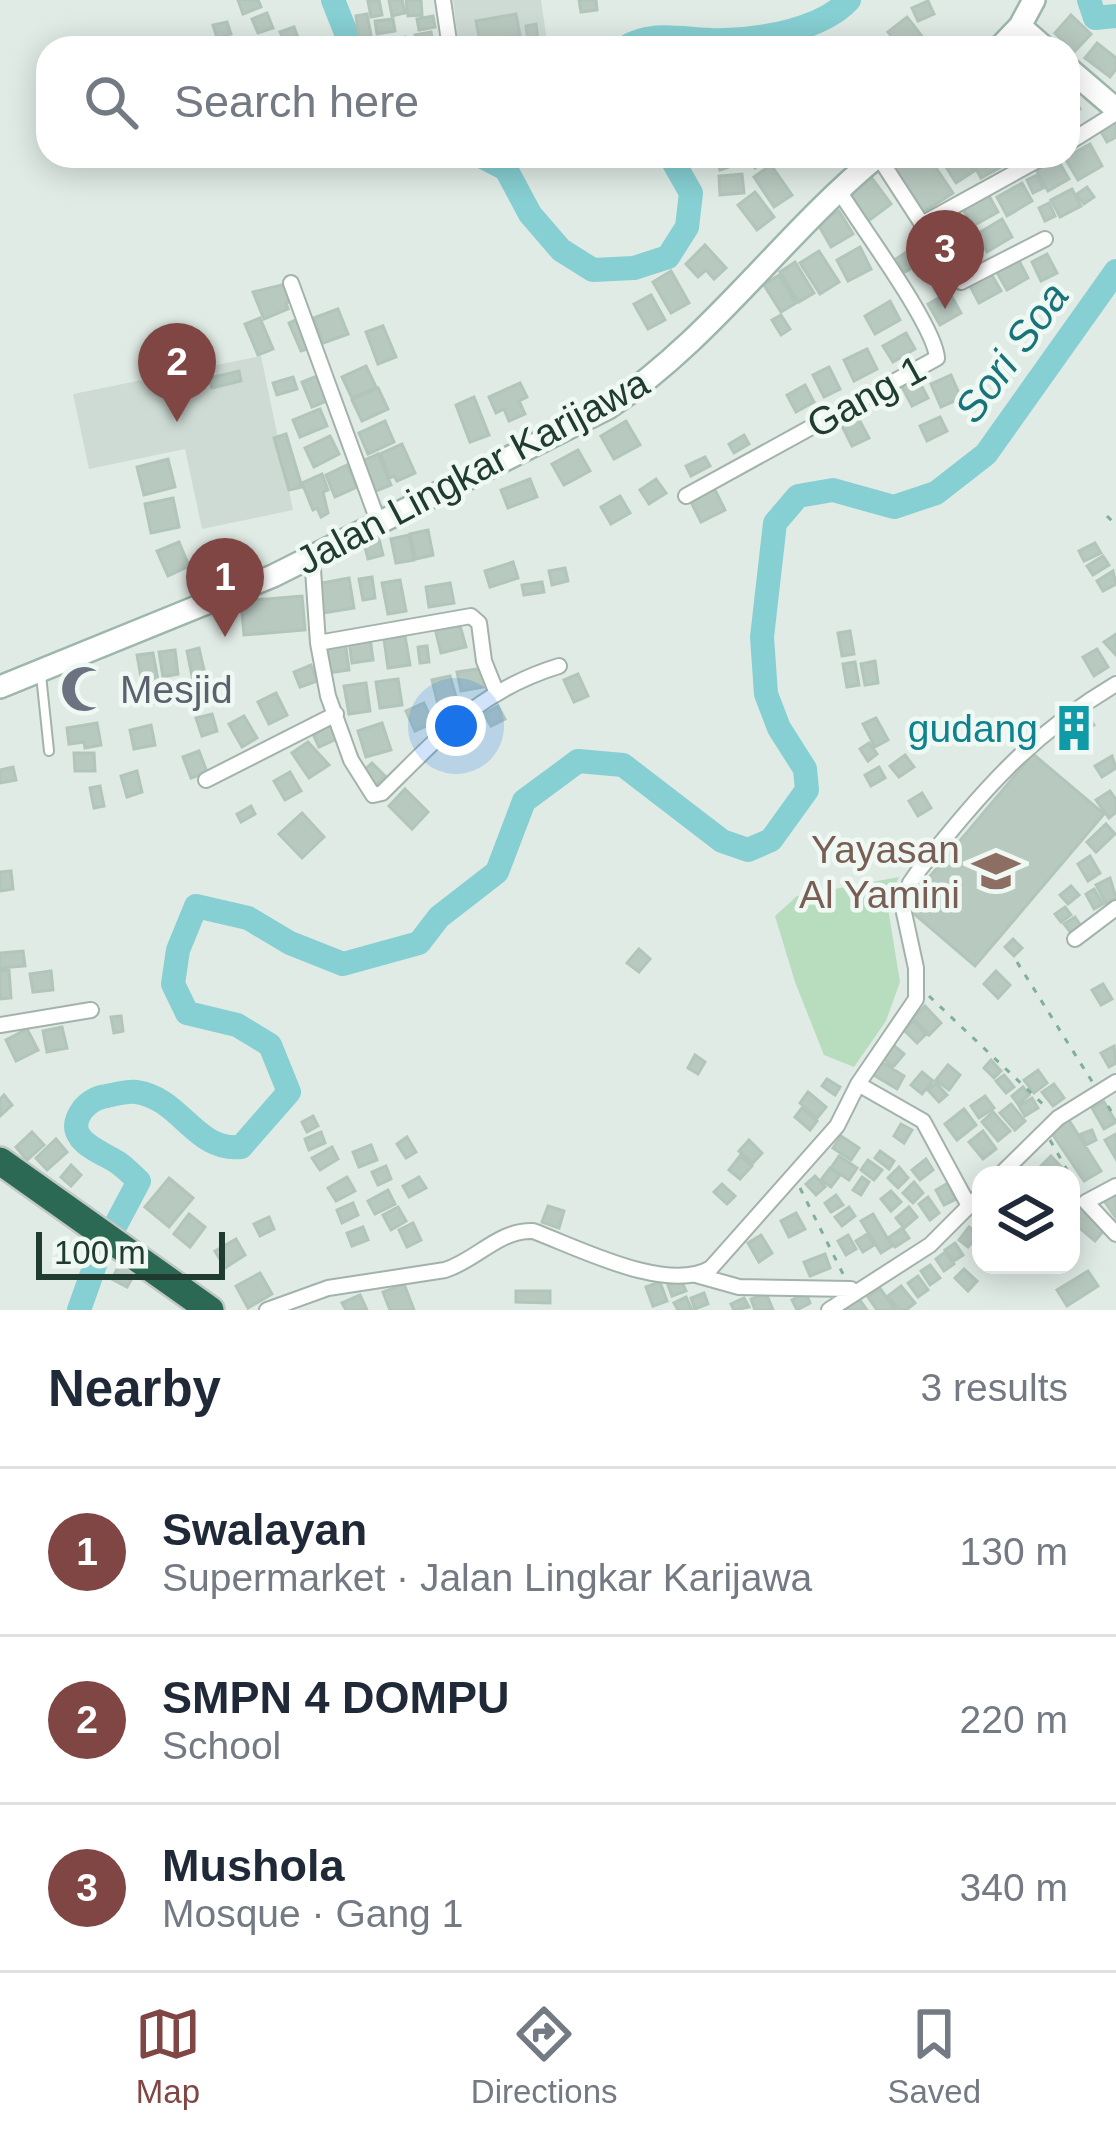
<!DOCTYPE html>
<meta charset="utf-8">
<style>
body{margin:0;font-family:Helvetica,sans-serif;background:#f2f2f3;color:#1f2937}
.controls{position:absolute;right:36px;bottom:36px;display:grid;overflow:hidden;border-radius:24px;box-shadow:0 6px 30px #0003}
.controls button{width:108px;height:108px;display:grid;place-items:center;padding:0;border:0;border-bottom:3px solid #e0e1e3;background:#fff;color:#1f2937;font:60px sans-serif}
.scale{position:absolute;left:36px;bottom:30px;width:189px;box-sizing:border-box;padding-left:12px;border:6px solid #203c31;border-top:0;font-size:33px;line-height:42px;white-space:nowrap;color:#203c31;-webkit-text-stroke:9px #f0f8f3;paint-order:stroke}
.you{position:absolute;left:456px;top:726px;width:42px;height:42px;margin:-30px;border:9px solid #fff;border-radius:50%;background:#1a73e8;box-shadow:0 0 0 18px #1a73e833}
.badge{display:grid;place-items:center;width:78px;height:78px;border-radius:50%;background:#7f4644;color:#fff;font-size:39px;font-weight:700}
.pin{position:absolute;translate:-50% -99px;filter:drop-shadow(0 3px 6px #0008)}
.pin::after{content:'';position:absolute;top:63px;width:42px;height:36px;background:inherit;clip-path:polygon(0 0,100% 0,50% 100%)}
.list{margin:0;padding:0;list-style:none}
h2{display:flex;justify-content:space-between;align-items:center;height:156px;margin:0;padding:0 48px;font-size:51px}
h2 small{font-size:39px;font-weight:400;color:#747a83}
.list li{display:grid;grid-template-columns:78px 1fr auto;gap:36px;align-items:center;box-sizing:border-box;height:168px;padding:0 48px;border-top:3px solid #e0e1e3}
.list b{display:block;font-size:45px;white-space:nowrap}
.list p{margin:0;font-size:39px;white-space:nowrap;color:#747a83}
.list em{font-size:39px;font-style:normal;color:#747a83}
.icon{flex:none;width:66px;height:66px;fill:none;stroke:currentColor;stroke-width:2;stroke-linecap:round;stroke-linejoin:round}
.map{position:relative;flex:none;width:1116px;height:1310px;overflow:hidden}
.search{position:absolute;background:#fff;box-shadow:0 6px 30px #0003;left:36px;right:36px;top:36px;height:132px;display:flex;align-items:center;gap:30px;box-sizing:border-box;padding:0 42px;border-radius:36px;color:#747a83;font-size:45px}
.sheet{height:660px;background:#fff}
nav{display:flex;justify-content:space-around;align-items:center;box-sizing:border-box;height:168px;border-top:3px solid #e0e1e3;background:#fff;font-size:33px;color:#747a83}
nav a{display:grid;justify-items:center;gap:6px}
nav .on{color:#7f4644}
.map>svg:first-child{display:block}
.built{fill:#cedbd4}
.green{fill:#b8ddbe}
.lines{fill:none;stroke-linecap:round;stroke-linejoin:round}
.river{stroke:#86cfd2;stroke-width:24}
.building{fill:#b8c9c0;stroke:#b2c5bb;stroke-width:3}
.lane-casing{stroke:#a3b3ab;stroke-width:12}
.street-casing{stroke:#a3b3ab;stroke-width:18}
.secondary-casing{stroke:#9eb7ac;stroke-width:26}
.highway-casing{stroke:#c1c8c5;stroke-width:32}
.path{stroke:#80b09b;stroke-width:3;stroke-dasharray:6 9;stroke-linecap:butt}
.lane{stroke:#fff;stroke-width:8}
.street{stroke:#fff;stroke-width:14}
.secondary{stroke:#fff;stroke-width:21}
.highway{stroke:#2c6955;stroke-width:27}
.labels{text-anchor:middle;stroke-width:9;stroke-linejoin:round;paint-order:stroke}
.street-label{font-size:39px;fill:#203c31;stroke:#f0f8f3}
.worship-label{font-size:39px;fill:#5b616d;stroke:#f0f8f3;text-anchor:start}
.culture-label{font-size:39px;fill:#0d838f;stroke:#f0f8f3;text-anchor:end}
.education-label{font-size:39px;fill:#785e54;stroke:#f0f8f3;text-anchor:end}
.water-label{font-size:42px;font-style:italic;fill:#197479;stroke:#f0f8f3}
</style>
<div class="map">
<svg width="1116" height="1310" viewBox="0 0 1116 1310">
<rect width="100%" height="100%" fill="#e0ebe5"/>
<!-- built -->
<path class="built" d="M453,0H541L548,48H459Z
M261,356L293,510L202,529L185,449L89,469L73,394Z"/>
<!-- green -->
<path class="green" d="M899,877L887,902L900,982L886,1021L854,1067L824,1055L795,982L775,916L797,896Z"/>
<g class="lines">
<!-- river -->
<path class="river" d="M333,0L352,48
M1089,0L1095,18L1116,16
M624,48C655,28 690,42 725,40C764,39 822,29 849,0
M481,156L506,169L530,214L561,250L593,270L634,268L668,257L687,227L691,193L670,156
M79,1310L96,1262L139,1181C132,1175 125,1167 117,1162C98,1150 61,1139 83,1109C90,1101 97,1097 107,1096C116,1094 128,1091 136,1092C181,1098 195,1152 241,1147L289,1092L270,1045L237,1025L187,1013L173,984L178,950L196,906L248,918L290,943L343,964L419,943L439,917L497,872L524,801L578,761L623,765L722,841L748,850L771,840L807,790L805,769L779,728L766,694L762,637L775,523L798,496L833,490L894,507L936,493L986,454L1116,271"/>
</g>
<!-- building -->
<path class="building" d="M238,0H258L261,7L243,14Z
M379,0L382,15L371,17L368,1Z
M389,0H402L405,13L392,16Z
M406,0H421L422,15L408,16Z
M579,0H596L597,10L581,12Z
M928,1L934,14L918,21L912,8Z
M267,13L273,28L258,33L252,19Z
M367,14L371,35L359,37L356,16Z
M516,14L520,35L480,41L476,21Z
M1071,15L1091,34L1074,52L1055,33Z
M433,16L435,27L419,30L417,19Z
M907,17L931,48H901L888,32Z
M393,19L395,31L377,34L375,21Z
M227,22L231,34L217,38L213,25Z
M536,24L539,48H529L526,26Z
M294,27L299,40L286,46L280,32Z
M431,32L433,43L417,46L415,35Z
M405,37L407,48H391L390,40Z
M1097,43L1116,58V69L1110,77L1085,58Z
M1072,95L1080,109L1068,116V98Z
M1116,119V137L1107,142L1099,128Z
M1090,144L1102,166L1078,180L1065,158Z
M716,156H738L740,163L720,170Z
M746,156H771L755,168Z
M893,156H928L953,193L922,213L887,160Z
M963,156L974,171L956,183L946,167Z
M969,156H997L1003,166L981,178Z
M1056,157L1069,179L1048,191L1036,169Z
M771,165L792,195L774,207L754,177Z
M742,174L744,193L720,195L719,176Z
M1037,175L1043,188L1033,193L1027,180Z
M871,177L891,204L867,222L847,195Z
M1022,183L1032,201L1007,216L997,197Z
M1087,187L1094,197L1084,204L1077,194Z
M1072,189L1081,206L1060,217L1051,200Z
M755,192L774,217L757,230L738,205Z
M988,194L998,212L973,226L962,208Z
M1049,203L1055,216L1045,221L1039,208Z
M839,211L853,234L831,247L818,224Z
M1002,219L1012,237L987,252L977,234Z
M968,230L978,248L953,262L943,244Z
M705,245L726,268L714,279L706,270L698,277L686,264Z
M917,245L926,259L905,272L896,259Z
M860,247L871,269L848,281L837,260Z
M819,251L839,282L820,294L800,263Z
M1047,254L1057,273L1041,281L1032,262Z
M1017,257L1028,278L1007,290L995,269Z
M795,262L814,293L799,302L780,272Z
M989,270L1001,291L979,303L968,282Z
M671,271L689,303L671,313L653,282Z
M779,275L796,303L781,312L764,285Z
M286,284L293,300L286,303L288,309L264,319L253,292Z
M949,292L961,313L940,325L928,304Z
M651,295L665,320L648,329L634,304Z
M890,301L900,320L875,334L865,316Z
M338,309L348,334L323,343L314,318Z
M781,315L790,329L781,335L772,320Z
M260,318L273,349L258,355L245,324Z
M298,319L310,348L301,351L289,323Z
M383,326L396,357L378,364L366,332Z
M906,333L915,349L893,362L883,346Z
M867,349L877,369L854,381L844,360Z
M366,366L376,387L352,398L342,377Z
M829,367L840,389L824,397L813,375Z
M239,371L241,381L212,388L209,378Z
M951,375L961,398L941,407L931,384Z
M317,376L327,401L312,407L302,382Z
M293,377L297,389L277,395L273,383Z
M917,377L928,398L912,406L901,385Z
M520,383L527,397L519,401L525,414L509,421L504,409L496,413L489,397Z
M805,385L814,402L796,412L787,395Z
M378,388L388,409L362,421L352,400Z
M474,397L489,435L470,442L456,405Z
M320,409L327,426L300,437L293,420Z
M854,410L869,438L852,446L838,418Z
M940,417L947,431L927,441L920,426Z
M385,421L394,442L368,454L359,433Z
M626,421L640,445L614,459L601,436Z
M286,434L302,487L289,490L274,438Z
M744,435L749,444L734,453L729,444Z
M330,436L339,454L314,467L305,448Z
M402,444L415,473L397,481L394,476L390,478L380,454Z
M578,450L590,471L564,485L552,464Z
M378,454L391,485L371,493L358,463Z
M705,457L710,466L691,476L686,466Z
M168,459L175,487L144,495L137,467Z
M347,465L357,487L335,497L326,475Z
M322,474L328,490L323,492L328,513L321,517L317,508L313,510L302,483Z
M530,479L537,497L508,508L501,490Z
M656,479L666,493L649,504L640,490Z
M714,488L725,510L701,522L690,500Z
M620,496L630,513L611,524L601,507Z
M173,498L179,527L151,533L145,504Z
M428,530L433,555L416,559L410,534Z
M409,535L414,560L396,563L391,539Z
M379,539L383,555L368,559L364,543Z
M179,542L189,566L168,576L157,551Z
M1095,543L1101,553L1084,561L1079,551Z
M1103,556L1109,565L1093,575L1087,566Z
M513,562L518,578L490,587L485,571Z
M565,568L568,581L552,585L549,571Z
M1113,571L1116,584L1103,591L1097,581Z
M372,577L375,598L363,600L359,579Z
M349,578L354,608L323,613L317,584Z
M400,580L406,611L388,614L382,583Z
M542,582L544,592L524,595L522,585Z
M450,583L454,603L429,607L426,587Z
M302,596L305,630L244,635L241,601Z
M459,622L466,647L441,653L435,628Z
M850,631L854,654L842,656L838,633Z
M1116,634V655L1104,642Z
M405,636L410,665L388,668L384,639Z
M370,638L373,660L352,663L349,640Z
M345,641L349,670L328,673L323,644Z
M427,646L429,662L420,663L418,647Z
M199,648L207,683L194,686L187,651Z
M1097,649L1108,667L1094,676L1083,657Z
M175,650L178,674L163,677L159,652Z
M153,653L162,702L146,704L137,655Z
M875,661L878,683L865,685L861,664Z
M855,662L859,685L847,687L843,664Z
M311,665L317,681L300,687L294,672Z
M484,668L488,686L461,691L457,672Z
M578,674L588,696L574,702L564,680Z
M450,676L458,704L439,709L432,680Z
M398,679L402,705L380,708L376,682Z
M366,683L370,711L349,714L344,686Z
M276,693L287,715L269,724L258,702Z
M424,703L433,723L415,731L406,711Z
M498,706L505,719L491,726L484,714Z
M1085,711L1094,725L1064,744L1055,730Z
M212,714L217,731L202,736L196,718Z
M244,716L257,738L242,747L229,724Z
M876,718L888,740L875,747L863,724Z
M333,720L341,737L319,747L311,730Z
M97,723L101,745L85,748L84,742L69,744L67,728Z
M382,723L391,750L366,757L358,731Z
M151,725L155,745L134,749L130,730Z
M308,742L329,765L309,778L292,753Z
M869,743L877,754L868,761L860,749Z
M199,751L207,772L191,778L183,757Z
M74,753H94L95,771H75Z
M1033,754L1104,814L975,966L905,906Z
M905,755L914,767L899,777L890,766Z
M1112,756L1116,768L1102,777L1095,766Z
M372,763L385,776L376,785L363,771Z
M13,767L16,780L0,783V770Z
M879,767L885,778L871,786L865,775Z
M137,771L142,792L127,797L121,776Z
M290,772L301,791L285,800L274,781Z
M100,786L104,806L94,808L90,788Z
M405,789L428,812L412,829L389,806Z
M1110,791L1116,800V812L1109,818L1096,800Z
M922,793L931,808L918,816L909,801Z
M251,806L255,814L241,822L237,814Z
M302,813L324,837L302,858L279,834Z
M1106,824L1115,834L1096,852L1087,842Z
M1090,856L1100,873L1088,881L1078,864Z
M11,871L13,889L0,891V872Z
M1110,878L1116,898L1106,903L1096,885Z
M1071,886L1079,895L1068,904L1060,895Z
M1094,889L1103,904L1094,909L1086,894Z
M1065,907L1071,915L1061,922L1055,914Z
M1075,917L1081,926L1071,933L1064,924Z
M1013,939L1022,948L1014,956L1005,947Z
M639,949L650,959L639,972L627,963Z
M23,951L25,966L0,968V953Z
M9,970L11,998L0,999V971Z
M51,971L53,990L33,992L30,974Z
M996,971L1010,985L998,998L984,984Z
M1103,984L1112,999L1101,1005L1092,990Z
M925,1006L941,1023L929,1035L913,1018Z
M121,1016L123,1031L114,1033L111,1017Z
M913,1021L926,1034L917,1043L904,1030Z
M62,1027L67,1048L47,1052L43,1031Z
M27,1029L38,1050L16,1061L6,1040Z
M893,1045L904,1054L893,1067L882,1057Z
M1114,1046L1116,1063L1109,1067L1101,1053Z
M695,1055L705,1062L698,1074L688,1068Z
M991,1060L1001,1071L994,1078L984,1068Z
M880,1061L904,1076L897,1089L872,1074Z
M948,1065L960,1075L949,1090L936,1080Z
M1038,1070L1047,1083L1034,1093L1024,1080Z
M922,1072L933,1081L922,1094L911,1085Z
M1004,1075L1014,1087L1006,1093L996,1081Z
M827,1079L840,1087L835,1095L822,1086Z
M936,1083L947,1095L939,1102L928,1090Z
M1054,1084L1064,1098L1053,1106L1042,1092Z
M1023,1087L1029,1095L1018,1104L1012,1096Z
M808,1092L826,1107L817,1118L800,1103Z
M4,1095L12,1105L0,1116V1099Z
M985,1096L994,1108L979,1118L971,1106Z
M1032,1098L1038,1108L1025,1116L1019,1106Z
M1104,1102L1116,1122L1104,1129L1092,1108Z
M1011,1104L1025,1121L1015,1130L1000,1113Z
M802,1108L817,1121L810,1130L795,1117Z
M964,1109L976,1125L957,1140L945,1124Z
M993,1112L1010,1131L998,1141L982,1122Z
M313,1116L318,1126L307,1132L302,1122Z
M1067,1117L1101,1171L1084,1181L1049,1129Z
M901,1124L912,1130L904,1143L894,1136Z
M1092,1130L1096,1140L1086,1145L1081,1134Z
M983,1131L996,1149L983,1159L969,1142Z
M32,1132L44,1145L27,1160L16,1147Z
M321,1132L325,1143L309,1150L305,1139Z
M1116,1134V1159L1105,1140Z
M841,1136L859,1148L851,1160L833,1148Z
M407,1137L416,1152L406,1158L397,1144Z
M56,1139L67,1152L47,1170L36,1158Z
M749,1140L762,1153L753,1163L739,1151Z
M371,1145L377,1160L359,1167L353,1152Z
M332,1147L338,1159L320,1170L312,1158Z
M880,1151L894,1161L889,1169L875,1158Z
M740,1156L752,1166L740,1179L729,1170Z
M839,1156L857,1168L849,1180L831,1168Z
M1051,1156L1067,1173L1065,1175H1050L1041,1166Z
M926,1159L933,1170L920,1180L912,1170Z
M868,1160L882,1170L874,1180L861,1170Z
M71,1165L81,1175L71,1186L61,1177Z
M386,1166L391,1179L378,1185L372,1172Z
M899,1167L908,1178L898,1188L888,1178Z
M830,1168L840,1175L831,1187L821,1180Z
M815,1176L825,1187L816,1195L806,1184Z
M347,1177L355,1191L336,1201L328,1188Z
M419,1177L426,1188L409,1197L403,1186Z
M862,1177L869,1182L861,1195L853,1190Z
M169,1178L193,1198L169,1227L145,1207Z
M914,1182L923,1193L913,1203L903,1193Z
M948,1183L956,1199L944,1205L936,1190Z
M722,1184L735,1196L727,1204L714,1192Z
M388,1190L395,1204L375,1214L368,1201Z
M1116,1190V1218L1103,1199Z
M891,1191L901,1202L891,1211L881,1199Z
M836,1195L843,1205L831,1212L825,1203Z
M928,1197L939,1213L930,1220L919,1204Z
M353,1203L358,1215L342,1223L337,1210Z
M548,1206L564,1211L559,1228L542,1222Z
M398,1207L406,1221L391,1230L383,1215Z
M849,1207L855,1216L842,1226L835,1217Z
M909,1207L917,1217L904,1228L896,1218Z
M1080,1207L1106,1228L1095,1241L1071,1221Z
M796,1213L805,1229L789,1237L781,1221Z
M189,1214L205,1227L190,1247L174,1234Z
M873,1214L892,1246L881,1253L861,1221Z
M269,1217L274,1229L260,1236L254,1224Z
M413,1223L421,1240L407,1247L399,1230Z
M363,1227L368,1240L352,1246L347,1233Z
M969,1227L979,1234L968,1247L959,1240Z
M902,1228L909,1238L895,1247L888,1238Z
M867,1234L874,1245L863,1252L856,1241Z
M761,1235L772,1253L759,1262L748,1243Z
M848,1235L856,1249L846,1255L838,1241Z
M236,1239L245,1255L225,1268L215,1251Z
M955,1243L963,1255L954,1261L945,1250Z
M945,1252L954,1264L944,1271L936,1259Z
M825,1254L830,1268L810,1276L804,1262Z
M121,1261L137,1270L127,1287L112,1279Z
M930,1265L940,1278L930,1285L921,1271Z
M964,1269L977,1281L968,1291L955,1278Z
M1088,1271L1098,1286L1067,1306L1057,1290Z
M260,1273L272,1294L248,1308L236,1286Z
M918,1276L928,1290L918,1297L908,1283Z
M681,1280L686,1291L672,1296L668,1285Z
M660,1282L667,1301L653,1306L646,1287Z
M404,1284L414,1310H390L383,1292Z
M901,1286L915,1303L906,1310H899L888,1296Z
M880,1288L895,1310H877L868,1297Z
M516,1291H550V1303L516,1302Z
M704,1293L708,1304L695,1309L691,1298Z
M766,1293L773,1310H755L751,1299Z
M806,1293L810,1303L797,1310L792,1300Z
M360,1295L367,1310H346L342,1303Z
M857,1296L867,1310H842L841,1308Z
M686,1297L692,1310H678L674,1303Z
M744,1298L749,1307L734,1310L731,1304Z"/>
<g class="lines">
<defs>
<path id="lane" d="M41,675L49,751"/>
<path id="street" d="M443,0L450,48
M1068,143L1116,113
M878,156L922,224L1045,156
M922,224L953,276L961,282L1045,239
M291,283L378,521
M686,496L937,358C935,325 859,224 838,189
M312,555L318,643L328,696L351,760L373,795L382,793C439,737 480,690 559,666
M318,643L471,616L479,623L484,661L496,691
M206,780L336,714
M1075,939L1116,908
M0,1025L91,1010
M858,1084L923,1121L969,1206
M1000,1175L1058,1118L1116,1082
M1116,1186L1086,1202L1116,1234
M696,1275L739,1287L851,1289
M267,1310L328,1288L445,1270C477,1260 498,1230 533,1231C579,1248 667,1294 711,1268L837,1126L858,1084L916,999V968L903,908L910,883L919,870C982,792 1028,736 1116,684
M829,1310L930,1245L981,1194"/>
<path id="secondary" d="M1020,26L1045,48
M999,48L1020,26L1034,0
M1068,68L1116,109
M0,687L273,576L608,408C712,339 782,235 878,156"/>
<path id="highway" d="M0,1161L210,1310"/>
</defs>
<!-- lane casing -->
<use href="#lane" class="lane-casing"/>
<!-- street casing -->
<use href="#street" class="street-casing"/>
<!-- secondary casing -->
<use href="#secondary" class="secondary-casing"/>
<!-- highway casing -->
<use href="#highway" class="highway-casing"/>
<!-- path -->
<path class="path" d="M1107,516L1116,525
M1017,962L1093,1083
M929,996L1048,1109
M1108,1106L1116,1119
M1050,1140L1070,1175
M800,1188L844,1276"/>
<!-- lane -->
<use href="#lane" class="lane"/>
<!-- street -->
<use href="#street" class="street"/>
<!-- secondary -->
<use href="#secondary" class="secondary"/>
<!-- highway -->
<use href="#highway" class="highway"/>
</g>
<!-- icons -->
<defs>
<symbol id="mosque-bare" viewBox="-9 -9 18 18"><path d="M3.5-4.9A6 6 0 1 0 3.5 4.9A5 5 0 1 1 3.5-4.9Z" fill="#6b7280" stroke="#f0f8f3" stroke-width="2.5" paint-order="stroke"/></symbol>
<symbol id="building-bare" viewBox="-9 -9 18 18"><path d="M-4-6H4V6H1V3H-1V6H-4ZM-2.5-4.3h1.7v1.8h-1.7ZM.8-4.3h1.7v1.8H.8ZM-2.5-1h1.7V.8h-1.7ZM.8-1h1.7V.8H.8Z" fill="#0f9aa8" stroke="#f0f8f3" stroke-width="2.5" paint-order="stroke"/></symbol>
<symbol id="university-bare" viewBox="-9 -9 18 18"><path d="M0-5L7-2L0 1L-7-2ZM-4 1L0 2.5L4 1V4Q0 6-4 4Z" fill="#8d6e63" stroke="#f0f8f3" stroke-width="2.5" paint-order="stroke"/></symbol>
</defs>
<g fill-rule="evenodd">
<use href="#mosque-bare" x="51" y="656" width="66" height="66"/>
<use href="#building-bare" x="1041" y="695" width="66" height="66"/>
<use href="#university-bare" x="963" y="838" width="66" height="66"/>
</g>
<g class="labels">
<!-- street labels -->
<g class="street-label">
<text transform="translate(866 396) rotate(-29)" y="14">Gang 1</text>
<text transform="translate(472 471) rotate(-28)" y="14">Jalan Lingkar Karijawa</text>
</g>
<!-- worship labels -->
<g class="worship-label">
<text x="120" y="703">Mesjid</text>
</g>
<!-- culture labels -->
<g class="culture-label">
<text x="1038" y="742">gudang</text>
</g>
<!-- education labels -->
<g class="education-label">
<text x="960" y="863">Yayasan<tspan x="960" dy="45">Al Yamini</tspan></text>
</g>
<!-- water labels -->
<g class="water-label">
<text transform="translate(1011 352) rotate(-54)" y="15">Sori Soa</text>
</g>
</g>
</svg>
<div class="controls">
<button><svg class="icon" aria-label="layers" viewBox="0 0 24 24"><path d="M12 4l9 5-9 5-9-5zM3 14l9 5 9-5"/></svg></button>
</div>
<div class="scale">100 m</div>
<div class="you"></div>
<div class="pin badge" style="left:225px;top:637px">1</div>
<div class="pin badge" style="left:177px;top:422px">2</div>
<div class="pin badge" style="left:945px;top:309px">3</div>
<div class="search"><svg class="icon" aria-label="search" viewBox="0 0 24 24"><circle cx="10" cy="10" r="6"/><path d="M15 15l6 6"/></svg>Search here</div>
</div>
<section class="sheet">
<h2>Nearby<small>3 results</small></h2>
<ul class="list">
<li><span class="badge">1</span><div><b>Swalayan</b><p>Supermarket · Jalan Lingkar Karijawa</p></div><em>130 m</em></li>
<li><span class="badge">2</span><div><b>SMPN 4 DOMPU</b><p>School</p></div><em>220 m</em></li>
<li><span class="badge">3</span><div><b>Mushola</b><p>Mosque · Gang 1</p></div><em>340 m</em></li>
</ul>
</section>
<nav>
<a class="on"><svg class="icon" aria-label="map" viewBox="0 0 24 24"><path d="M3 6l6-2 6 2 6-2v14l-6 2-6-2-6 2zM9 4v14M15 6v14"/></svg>Map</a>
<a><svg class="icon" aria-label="directions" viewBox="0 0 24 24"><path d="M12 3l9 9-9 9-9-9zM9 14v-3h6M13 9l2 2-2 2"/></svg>Directions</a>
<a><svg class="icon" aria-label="saved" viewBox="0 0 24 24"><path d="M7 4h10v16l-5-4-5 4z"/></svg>Saved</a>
</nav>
